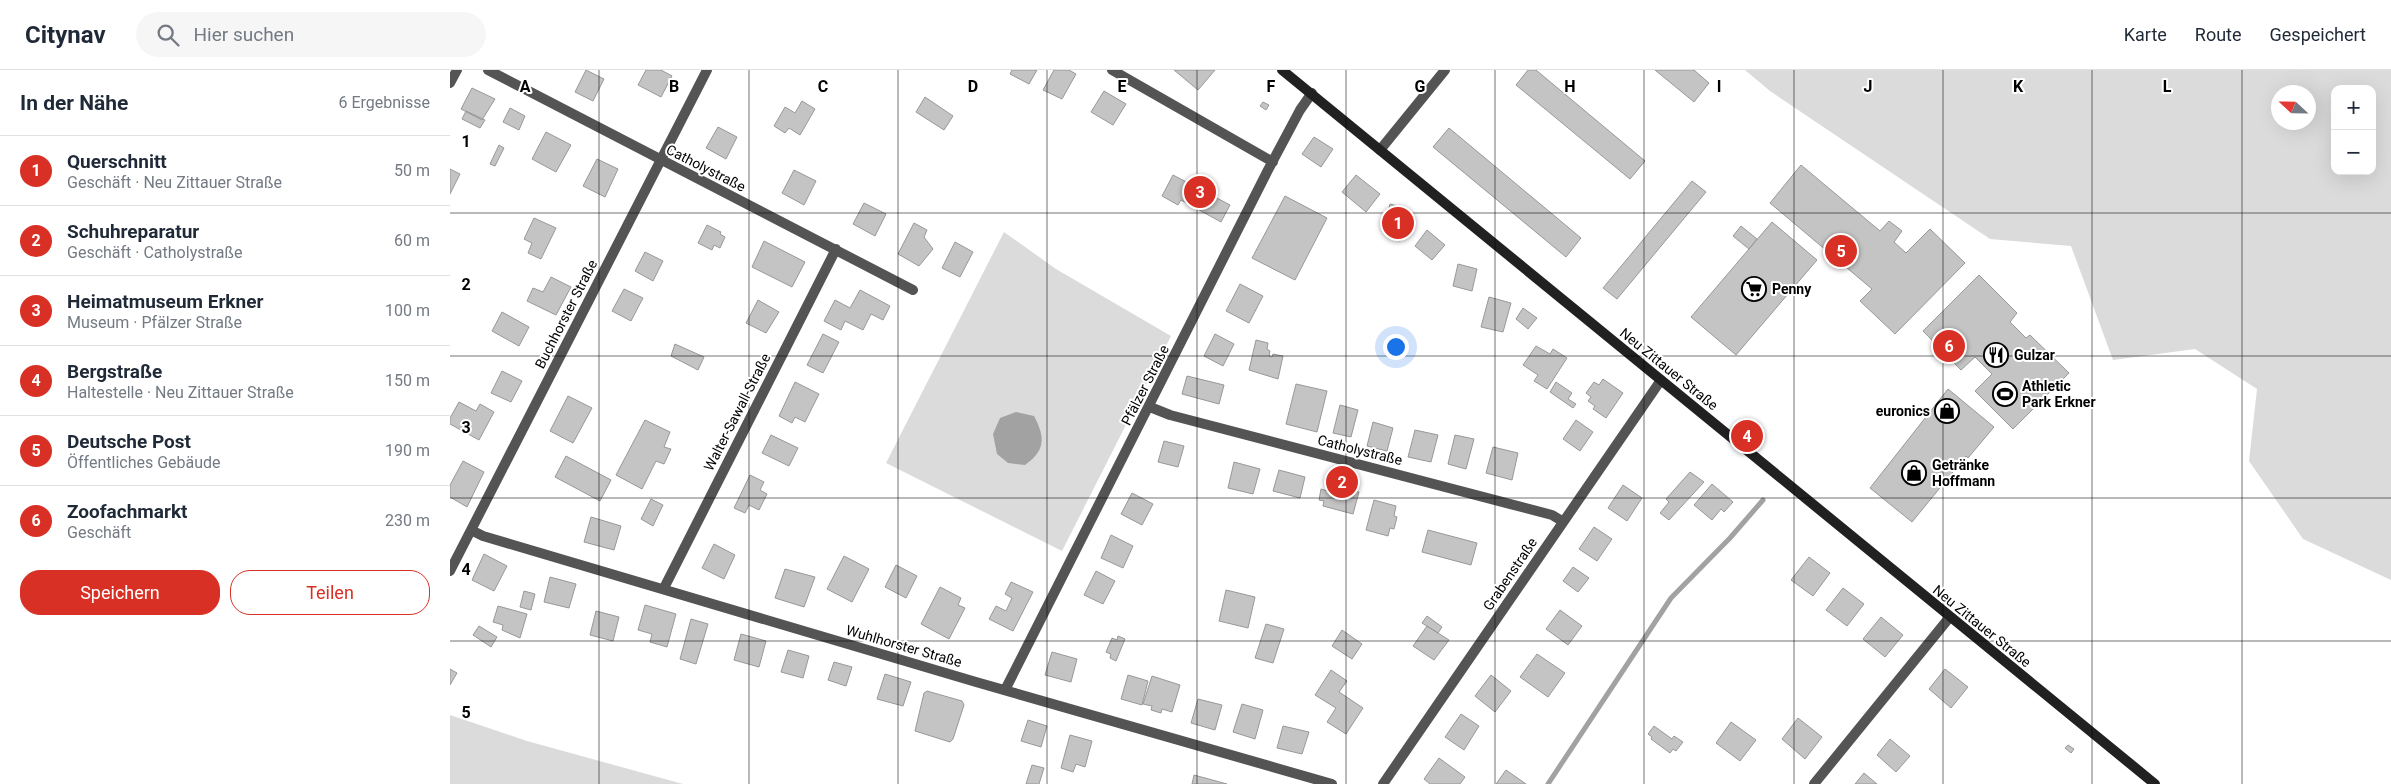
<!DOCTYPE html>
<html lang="de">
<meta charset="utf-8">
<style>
body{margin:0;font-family:Roboto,sans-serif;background:#f6f6f7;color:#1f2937}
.controls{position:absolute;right:15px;top:15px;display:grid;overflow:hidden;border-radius:10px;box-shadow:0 5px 20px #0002}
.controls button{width:45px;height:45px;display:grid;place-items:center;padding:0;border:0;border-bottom:1px solid #e0e1e3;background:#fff;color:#1f2937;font:25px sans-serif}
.compass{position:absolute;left:1821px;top:15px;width:45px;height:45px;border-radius:50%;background:#fff;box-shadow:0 5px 20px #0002;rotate:292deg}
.you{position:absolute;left:945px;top:276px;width:18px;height:18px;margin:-12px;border:4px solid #fff;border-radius:50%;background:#1a73e8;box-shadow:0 0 0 8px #1a73e833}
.badge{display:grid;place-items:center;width:32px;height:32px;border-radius:50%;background:#d93025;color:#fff;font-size:16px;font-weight:700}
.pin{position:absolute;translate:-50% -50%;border:2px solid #fff;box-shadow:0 1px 5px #0006}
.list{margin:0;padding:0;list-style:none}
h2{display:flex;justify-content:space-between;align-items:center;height:65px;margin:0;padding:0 20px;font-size:21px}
h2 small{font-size:16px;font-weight:400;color:#747a83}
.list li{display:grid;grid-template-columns:32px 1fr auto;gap:15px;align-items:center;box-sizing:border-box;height:70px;padding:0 20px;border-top:1px solid #e0e1e3}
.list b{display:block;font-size:19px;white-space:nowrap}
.list p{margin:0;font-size:16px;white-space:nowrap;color:#747a83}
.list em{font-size:16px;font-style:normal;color:#747a83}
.actions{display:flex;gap:10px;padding:15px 20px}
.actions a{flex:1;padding:11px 0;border:1px solid #d93025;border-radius:20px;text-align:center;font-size:18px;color:#d93025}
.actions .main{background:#d93025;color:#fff}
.icon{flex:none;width:28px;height:28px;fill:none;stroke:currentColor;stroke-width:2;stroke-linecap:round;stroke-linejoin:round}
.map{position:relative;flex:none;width:1941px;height:714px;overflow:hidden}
header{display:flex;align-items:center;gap:30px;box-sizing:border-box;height:70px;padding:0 25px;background:#fff;border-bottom:1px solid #e0e1e3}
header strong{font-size:24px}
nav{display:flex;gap:28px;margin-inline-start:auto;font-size:18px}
.search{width:350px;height:45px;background:#f6f6f7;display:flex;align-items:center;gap:12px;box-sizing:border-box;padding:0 18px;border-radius:28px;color:#747a83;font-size:19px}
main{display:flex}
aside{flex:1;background:#fff}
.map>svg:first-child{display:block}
.green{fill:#dbdbdb;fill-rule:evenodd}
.water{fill:#a2a2a2}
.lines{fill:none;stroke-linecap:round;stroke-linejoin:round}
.stream{stroke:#a2a2a2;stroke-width:5}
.building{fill:#c4c4c4;stroke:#989898}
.street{stroke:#545454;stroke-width:10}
.secondary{stroke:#212121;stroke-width:10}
.grid{fill:none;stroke:#000;stroke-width:1;stroke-opacity:0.55}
.labels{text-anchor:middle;stroke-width:4;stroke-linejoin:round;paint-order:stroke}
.street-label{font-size:14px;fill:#000;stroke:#fff}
.poi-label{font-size:14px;font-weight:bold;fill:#000;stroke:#fff;text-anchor:start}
.grid-label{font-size:16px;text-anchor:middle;font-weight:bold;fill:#000;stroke:#fff;stroke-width:4;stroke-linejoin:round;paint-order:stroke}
</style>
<header>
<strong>Citynav</strong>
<div class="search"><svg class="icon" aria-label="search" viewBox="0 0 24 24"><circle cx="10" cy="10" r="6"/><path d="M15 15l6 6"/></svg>Hier suchen</div>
<nav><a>Karte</a><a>Route</a><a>Gespeichert</a></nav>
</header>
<main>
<aside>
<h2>In der Nähe<small>6 Ergebnisse</small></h2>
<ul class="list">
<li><span class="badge">1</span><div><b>Querschnitt</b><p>Geschäft · Neu Zittauer Straße</p></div><em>50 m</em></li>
<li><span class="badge">2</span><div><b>Schuhreparatur</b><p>Geschäft · Catholystraße</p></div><em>60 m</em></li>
<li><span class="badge">3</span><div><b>Heimatmuseum Erkner</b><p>Museum · Pfälzer Straße</p></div><em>100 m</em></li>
<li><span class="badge">4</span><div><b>Bergstraße</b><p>Haltestelle · Neu Zittauer Straße</p></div><em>150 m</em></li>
<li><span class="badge">5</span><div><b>Deutsche Post</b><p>Öffentliches Gebäude</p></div><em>190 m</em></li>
<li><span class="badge">6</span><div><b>Zoofachmarkt</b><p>Geschäft</p></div><em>230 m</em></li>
</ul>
<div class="actions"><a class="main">Speichern</a><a>Teilen</a></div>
</aside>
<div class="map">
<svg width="1941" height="714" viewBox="0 0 1941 714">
<rect width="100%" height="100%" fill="#fff"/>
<!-- green -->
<path class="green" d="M1295,0H1941V510L1853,469L1799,391L1807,319L1745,279L1663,290L1621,176L1540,169L1320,21ZM1885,19H1922V101H1885ZM1858,22V52H1828V22Z
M554,162L606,199L721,266L612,481L436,393Z
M0,645L77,671L233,714H0Z"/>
<!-- water -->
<path class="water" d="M566,342L584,346C595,367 596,380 575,395L558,393L547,384L543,364L550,348Z"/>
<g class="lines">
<!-- stream -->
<path class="stream" d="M1098,714L1221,528L1280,468L1313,430"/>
</g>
<!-- building -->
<path class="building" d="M136,0L154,9L143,31L125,22Z
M196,0H211L222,6L211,27L188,15Z
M562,0H587L579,14L560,4Z
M604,0H619L626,4L612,29L593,20Z
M724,0H765L748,20Z
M1078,0H1086L1195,91L1180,109L1066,15Z
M1205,0H1244L1259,13L1244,32Z
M22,18L45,29L32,50L11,39Z
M654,21L676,34L663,55L641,42Z
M475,27L503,46L494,60L466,42Z
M352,31L365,39L350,65L339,58L335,63L324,56L335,37L345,43Z
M813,32L819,35L816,40L810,36Z
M60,38L75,46L69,60L53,52Z
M16,41L35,50L30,58L12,49Z
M268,57L287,67L276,89L256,78Z
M999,58L1131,168L1116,187L983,77Z
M96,62L121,75L106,102L82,89Z
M864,67L883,79L871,97L852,84Z
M49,75L54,78L45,96L40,94Z
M147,89L168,99L155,127L133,116Z
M1351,95L1430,161L1439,151L1452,161L1444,172L1456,183L1480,159L1515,193L1445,264L1410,231L1422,219L1320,133Z
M0,99L10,104L0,124Z
M344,100L366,111L354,135L332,123Z
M723,105L780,135L771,152L731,130L728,135L712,126Z
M906,105L930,124L916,142L892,122Z
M1242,111L1256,122L1167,229L1153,218Z
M835,126L877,148L845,210L802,188Z
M414,133L436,144L425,166L403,154Z
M940,134L955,138L956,142L963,144L958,161L950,171L933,161Z
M84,148L106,158L91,189L78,183L82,173L74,169Z
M1322,152L1367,190L1286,285L1241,247Z
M464,153L477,160L474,167L483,179L469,196L448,184Z
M257,155L271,162L270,164L275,167L270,178L264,175L262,180L248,173Z
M1291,156L1307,169L1299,179L1283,166Z
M977,160L995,175L982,190L965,176Z
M314,171L355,192L342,217L302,197Z
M505,172L523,182L510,207L492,198Z
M195,182L213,191L203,211L185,201Z
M1008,194L1027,199L1022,221L1003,216Z
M1529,205L1567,243L1560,252L1576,268L1580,265L1619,303L1563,359L1525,321L1542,304L1525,287L1511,300L1473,261Z
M101,207L121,217L106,245L77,231L83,218L93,222Z
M790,214L813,226L799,253L776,241Z
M174,219L193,228L181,251L162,241Z
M410,220L440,236L433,250L421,244L413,260L395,251L391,260L374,251L385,230L400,238Z
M1039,227L1061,233L1053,262L1031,257Z
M308,230L329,242L316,263L296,253Z
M1073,238L1087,248L1078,259L1066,249Z
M52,242L79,257L69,276L42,261Z
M373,264L389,272L373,303L357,295Z
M765,264L784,274L773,296L754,286Z
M806,270L818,273L817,279L820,281L819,286L822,287L823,284L833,286L828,309L799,300Z
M225,274L254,287L248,300L221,286Z
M1086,276L1100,284L1103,279L1117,288L1097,319L1084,311L1088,305L1073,295Z
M52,301L72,311L61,332L41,323Z
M737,306L774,315L769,334L732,324Z
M1153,309L1173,323L1156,348L1143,339L1145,336L1138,331L1141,327L1136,323L1144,312L1149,315Z
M345,312L369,324L355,352L345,347L342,353L329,346Z
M1106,312L1122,323L1118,329L1126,334L1123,338L1100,322Z
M846,314L877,321L867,362L836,354Z
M1498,319L1544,357L1518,388L1516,386L1462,452L1420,418Z
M118,326L142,338L123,373L100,361Z
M9,332L26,341L30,334L44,342L29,370L0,354V348Z
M890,335L908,340L901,367L883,363Z
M195,350L220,362L214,377L221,379L214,394L206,391L192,419L166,405Z
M1126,350L1143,362L1130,381L1113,369Z
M923,352L943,358L937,381L917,376Z
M965,360L988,365L981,392L958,387Z
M321,365L348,378L339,396L312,383Z
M1005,365L1024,369L1016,399L998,394Z
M714,371L734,376L728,397L708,392Z
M1043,377L1068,383L1062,410L1036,403Z
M116,386L161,410L150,431L105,407Z
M13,391L34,402L17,437L0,427V415Z
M784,392L810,399L803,424L778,418Z
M829,400L855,407L850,428L823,421Z
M1240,402L1254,412L1219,450L1210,443L1219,432L1216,429Z
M300,405L314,412L310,420L317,424L309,440L299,435L295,443L284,438Z
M1262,414L1283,432L1274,442L1271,439L1262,450L1244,435Z
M878,415L909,422L903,444L873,436L874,431L869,430L871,419L877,421Z
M1173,415L1192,428L1177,451L1158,438Z
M682,423L703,434L692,455L671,444Z
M201,429L213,435L203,456L191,449Z
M924,430L946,436L944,446L947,447L944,459L940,458L938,466L916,460Z
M141,447L171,456L164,480L134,472Z
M1144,457L1162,469L1147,491L1129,479Z
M978,460L1027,473L1021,495L972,482Z
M661,465L683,476L673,498L651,488Z
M264,474L285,485L274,509L252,498Z
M34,484L57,496L44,521L22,510Z
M394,486L419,499L402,532L377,519Z
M1359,487L1380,503L1363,526L1341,510Z
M446,495L467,506L456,528L435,517Z
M1123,497L1139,508L1128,522L1113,511Z
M335,499L365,507L354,537L325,528Z
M646,501L665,511L653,534L634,525Z
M100,507L126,514L119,538L94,532Z
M561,512L583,522L563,561L539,549L546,536L556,541L562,528L555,524Z
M490,517L511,528L508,535L515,538L499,569L471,554Z
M1393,518L1414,534L1397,556L1376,540Z
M776,520L805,527L798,558L769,551Z
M74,521L85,524L81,540L70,537Z
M195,535L226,544L217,577L200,572L202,564L188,560Z
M48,536L77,544L70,568L52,560L53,555L43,552Z
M1110,540L1132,556L1118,575L1096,559Z
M146,541L169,547L163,571L140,565Z
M977,546L992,557L988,563L972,553Z
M1431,547L1453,565L1435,587L1413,569Z
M241,549L258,554L246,594L230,589Z
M816,554L834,559L823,593L805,588Z
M29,556L47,567L41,577L23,565Z
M977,556L999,570L984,590L963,576Z
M892,560L912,574L902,589L882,576Z
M291,564L316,571L309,597L284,590Z
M668,566L675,569L666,591L660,588L661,584L656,582L662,568L667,570Z
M338,580L359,586L353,608L331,602Z
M602,582L627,589L621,612L595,605Z
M1087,584L1115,603L1098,627L1070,607Z
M384,592L402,597L396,616L378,610Z
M0,599L7,603L0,615Z
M1495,599L1518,617L1501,638L1479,619Z
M881,600L897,611L889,622L913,638L896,664L877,652L886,638L865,625Z
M435,604L461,612L453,636L427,629Z
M678,605L698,611L692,635L671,629Z
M1041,605L1061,621L1045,642L1025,626Z
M702,606L730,615L722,642L712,639L711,643L701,640L702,636L693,634Z
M477,621L512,631L514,635L503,669L500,672L465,661L474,623Z
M748,629L772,635L765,660L741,653Z
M792,634L813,640L805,669L783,662Z
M1011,644L1029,656L1014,680L995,667Z
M1348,648L1372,667L1355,689L1332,669Z
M578,650L597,656L591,677L571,671Z
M1281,652L1306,670L1290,691L1266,673Z
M833,656L859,662L852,684L827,678Z
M1204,656L1222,669L1224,666L1233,672L1226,681L1223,679L1220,683L1201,669L1202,667L1198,664Z
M620,665L642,671L635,697L626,694L623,702L611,698Z
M1440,669L1460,686L1446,702L1427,685Z
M1618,675L1624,679L1621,683L1615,678Z
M989,688L1015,707L1010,714H980L974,709Z
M582,695L594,698L589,714H576Z
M1056,700L1076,714H1046Z
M1414,703L1427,714H1405Z
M744,705L777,714H742Z"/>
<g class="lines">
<!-- street -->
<path class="street" d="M38,0L463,220
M662,0L823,92
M0,13L7,0
M930,80L995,0
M700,337L720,345L1102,445L1112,451
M21,460L33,466L526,612L882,714
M0,501L257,0
M214,518L386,179
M555,620L818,100L850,40L862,23
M933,714L1211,310
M1364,714L1499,548"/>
<!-- secondary -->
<path class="secondary" d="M832,0L1705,714"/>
</g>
<!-- grid -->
<path class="grid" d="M149,0V714M299,0V714M448,0V714M597,0V714M747,0V714M896,0V714M1045,0V714M1194,0V714M1344,0V714M1493,0V714M1642,0V714M1792,0V714M0,143H1941M0,286H1941M0,428H1941M0,571H1941"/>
<!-- icons -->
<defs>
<symbol id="supermarket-ring" viewBox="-11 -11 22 22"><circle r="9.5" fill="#fff" stroke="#000" stroke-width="1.5"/><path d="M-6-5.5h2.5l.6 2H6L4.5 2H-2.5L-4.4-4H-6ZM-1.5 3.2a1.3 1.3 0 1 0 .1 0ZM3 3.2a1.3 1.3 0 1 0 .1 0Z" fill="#000"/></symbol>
<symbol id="restaurant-ring" viewBox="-11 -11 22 22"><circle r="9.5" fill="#fff" stroke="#000" stroke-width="1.5"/><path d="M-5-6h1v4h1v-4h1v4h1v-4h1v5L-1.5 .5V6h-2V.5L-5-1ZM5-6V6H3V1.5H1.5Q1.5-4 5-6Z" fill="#000"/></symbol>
<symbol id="stadium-ring" viewBox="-11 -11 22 22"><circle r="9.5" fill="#fff" stroke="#000" stroke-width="1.5"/><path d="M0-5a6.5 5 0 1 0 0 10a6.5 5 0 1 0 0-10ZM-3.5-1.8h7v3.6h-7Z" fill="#000"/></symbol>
<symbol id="shop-ring" viewBox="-11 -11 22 22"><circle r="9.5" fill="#fff" stroke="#000" stroke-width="1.5"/><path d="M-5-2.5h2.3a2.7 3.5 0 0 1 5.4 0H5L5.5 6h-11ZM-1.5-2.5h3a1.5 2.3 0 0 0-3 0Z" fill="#000"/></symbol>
</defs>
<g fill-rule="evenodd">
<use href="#supermarket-ring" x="1290" y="205" width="28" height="28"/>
<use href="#restaurant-ring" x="1532" y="271" width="28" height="28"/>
<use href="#stadium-ring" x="1541" y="310" width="28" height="28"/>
<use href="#shop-ring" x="1483" y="327" width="28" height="28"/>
<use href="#shop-ring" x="1450" y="389" width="28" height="28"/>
</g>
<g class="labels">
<!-- street labels -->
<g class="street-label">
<text transform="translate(256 98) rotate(27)" y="5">Catholystraße</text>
<text transform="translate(116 244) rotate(-63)" y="5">Buchhorster Straße</text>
<text transform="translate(1219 299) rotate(39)" y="5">Neu Zittauer Straße</text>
<text transform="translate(695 315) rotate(-63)" y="5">Pfälzer Straße</text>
<text transform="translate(287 342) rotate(-63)" y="5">Walter-Sawall-Straße</text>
<text transform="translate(910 380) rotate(14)" y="5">Catholystraße</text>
<text transform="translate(1060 504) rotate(-56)" y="5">Grabenstraße</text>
<text transform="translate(1532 556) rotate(39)" y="5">Neu Zittauer Straße</text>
<text transform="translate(454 576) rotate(16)" y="5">Wuhlhorster Straße</text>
</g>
<!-- poi labels -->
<g class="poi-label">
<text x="1322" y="224">Penny</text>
<text x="1564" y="290">Gulzar</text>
<text x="1572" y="321">Athletic<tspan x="1572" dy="16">Park Erkner</tspan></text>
<text x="1480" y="346" text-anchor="end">euronics</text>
<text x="1482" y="400">Getränke<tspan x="1482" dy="16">Hoffmann</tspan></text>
</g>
</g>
<g class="grid-label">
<text x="75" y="22">A</text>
<text x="224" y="22">B</text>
<text x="373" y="22">C</text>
<text x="523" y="22">D</text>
<text x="672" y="22">E</text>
<text x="821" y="22">F</text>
<text x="970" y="22">G</text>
<text x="1120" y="22">H</text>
<text x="1269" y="22">I</text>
<text x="1418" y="22">J</text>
<text x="1568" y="22">K</text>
<text x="1717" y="22">L</text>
<text x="16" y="77">1</text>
<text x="16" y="220">2</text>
<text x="16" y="363">3</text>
<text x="16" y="505">4</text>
<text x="16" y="648">5</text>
</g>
</svg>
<div class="controls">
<button>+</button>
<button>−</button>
</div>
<svg class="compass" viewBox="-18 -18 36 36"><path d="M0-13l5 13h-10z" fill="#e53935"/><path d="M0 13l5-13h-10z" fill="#747a83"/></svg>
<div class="you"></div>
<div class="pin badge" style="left:948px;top:153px">1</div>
<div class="pin badge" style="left:892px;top:412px">2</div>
<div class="pin badge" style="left:750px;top:122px">3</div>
<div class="pin badge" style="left:1297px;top:366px">4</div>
<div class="pin badge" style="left:1391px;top:181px">5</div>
<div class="pin badge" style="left:1499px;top:276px">6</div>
</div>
</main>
